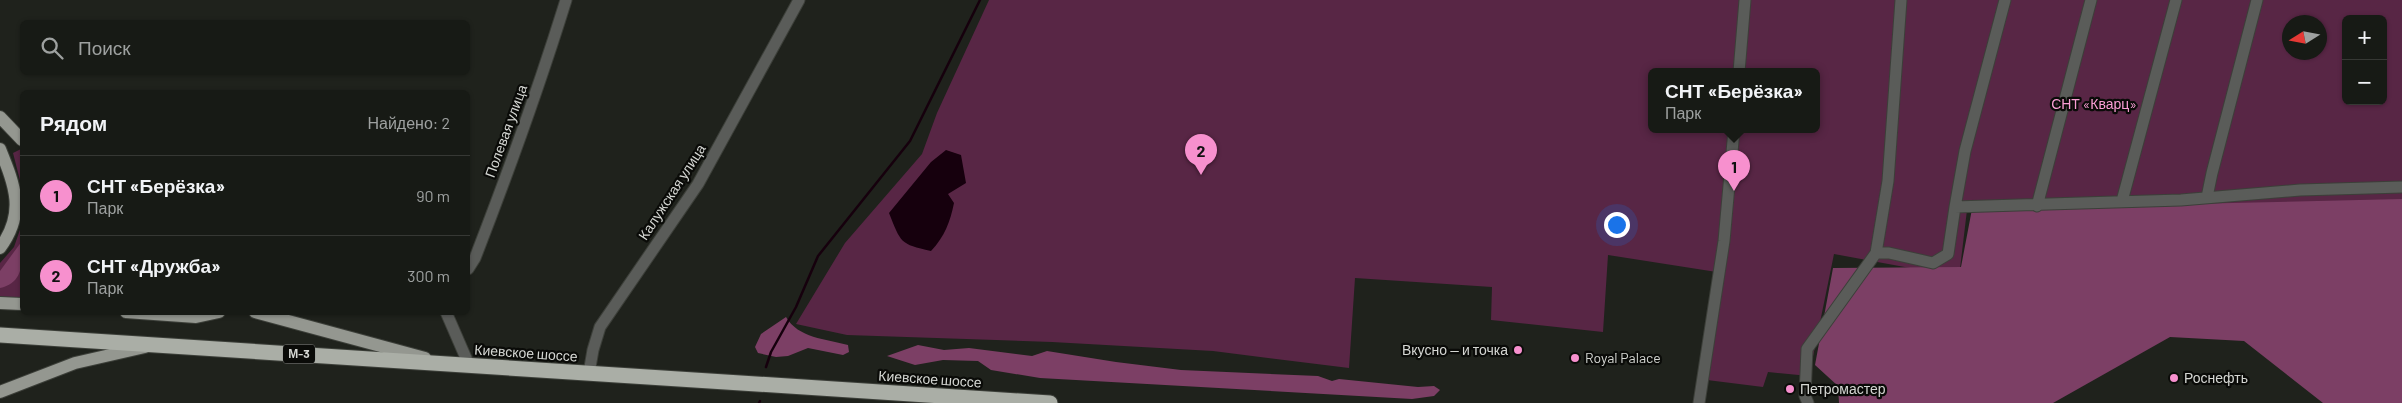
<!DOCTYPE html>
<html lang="ru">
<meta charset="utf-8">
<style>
body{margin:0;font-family:Barlow,sans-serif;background:#20231e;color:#f1f3f6}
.controls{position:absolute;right:15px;top:15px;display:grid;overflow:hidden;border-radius:8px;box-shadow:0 1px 4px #0004}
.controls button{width:45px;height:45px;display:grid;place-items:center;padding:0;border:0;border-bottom:1px solid #363834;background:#171a15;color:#f1f3f6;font:25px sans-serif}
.compass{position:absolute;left:2282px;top:15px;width:45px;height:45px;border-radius:50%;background:#171a15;box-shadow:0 1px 4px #0004;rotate:259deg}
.you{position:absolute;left:1616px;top:224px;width:18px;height:18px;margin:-12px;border:4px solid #fff;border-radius:50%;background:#1a73e8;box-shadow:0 0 0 8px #1a73e833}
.badge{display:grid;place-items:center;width:32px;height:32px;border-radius:50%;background:#f790ce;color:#111;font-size:16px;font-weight:700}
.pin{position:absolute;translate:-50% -41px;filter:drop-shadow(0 1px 2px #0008)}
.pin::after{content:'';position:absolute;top:26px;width:18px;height:15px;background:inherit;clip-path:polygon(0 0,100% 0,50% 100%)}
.popup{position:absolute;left:1648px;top:68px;width:172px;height:65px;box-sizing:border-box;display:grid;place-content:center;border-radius:8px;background:#171a15;filter:drop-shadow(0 1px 4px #0005);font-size:16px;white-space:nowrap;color:#9ea1a0}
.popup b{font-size:19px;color:#f1f3f6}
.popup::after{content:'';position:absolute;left:50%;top:100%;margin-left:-10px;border:10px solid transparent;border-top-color:#171a15}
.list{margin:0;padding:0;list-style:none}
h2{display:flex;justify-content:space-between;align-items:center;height:65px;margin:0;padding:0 20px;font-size:21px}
h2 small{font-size:16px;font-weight:400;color:#9ea1a0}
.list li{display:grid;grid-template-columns:32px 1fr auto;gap:15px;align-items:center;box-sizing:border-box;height:80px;padding:0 20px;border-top:1px solid #363834}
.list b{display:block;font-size:19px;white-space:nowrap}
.list p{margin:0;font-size:16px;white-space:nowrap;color:#9ea1a0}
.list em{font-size:16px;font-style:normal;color:#9ea1a0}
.icon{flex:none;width:28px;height:28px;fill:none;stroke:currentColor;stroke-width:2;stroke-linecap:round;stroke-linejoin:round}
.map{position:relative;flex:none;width:2402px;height:403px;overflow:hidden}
.search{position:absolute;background:#171a15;box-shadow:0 1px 4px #0004;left:20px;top:20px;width:450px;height:55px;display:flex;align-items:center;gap:12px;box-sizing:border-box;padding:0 18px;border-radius:8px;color:#9ea1a0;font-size:19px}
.panel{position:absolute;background:#171a15;box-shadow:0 1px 4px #0004;left:20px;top:90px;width:450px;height:225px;border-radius:8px}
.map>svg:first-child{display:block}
.green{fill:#582645;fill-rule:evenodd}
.forest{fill:#7c3f65}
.water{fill:#16000d}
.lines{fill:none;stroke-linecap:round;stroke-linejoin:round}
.stream{stroke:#16000d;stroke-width:2.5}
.street-casing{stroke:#3c3f39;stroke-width:13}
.primary-casing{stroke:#3c3f39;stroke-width:14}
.highway-casing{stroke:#3c3f39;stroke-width:17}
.street{stroke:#5a5c59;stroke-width:11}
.primary{stroke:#949790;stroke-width:12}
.highway{stroke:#aaaea6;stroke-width:15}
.poi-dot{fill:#f790ce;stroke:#0a0b08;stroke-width:2}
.labels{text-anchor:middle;stroke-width:4.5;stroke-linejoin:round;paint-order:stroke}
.shield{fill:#0a0b08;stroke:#989a96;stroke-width:1}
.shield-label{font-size:12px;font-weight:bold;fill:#d5d7d3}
.park-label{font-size:14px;fill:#fa9ed5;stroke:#0a0b08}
.street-label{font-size:14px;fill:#d5d7d3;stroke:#0a0b08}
.poi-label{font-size:14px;fill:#d5d7d3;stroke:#0a0b08;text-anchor:start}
</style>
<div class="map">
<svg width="2402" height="403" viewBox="0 0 2402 403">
<rect width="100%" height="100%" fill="#1f221c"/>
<!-- green -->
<path class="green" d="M989,0H2402V202L1967,210L1959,277L1834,254L1809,376L1768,372L1763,387L1707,380L1723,273L1608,255L1603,332L1491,320L1492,287L1355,278L1349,368L1213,351L1052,342L847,335L796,324L845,243L922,154L937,113ZM2346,19H2383V101H2346ZM2290,22H2320V52H2290ZM1652,72H1816V130H1652Z
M21,149L22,150V188L13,153Z
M22,224V300L0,298V263L14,247Z"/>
<!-- forest -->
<path class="forest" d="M2402,199V403H2323L2244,341L2170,337L2053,403H1839L1838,386L1815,365L1833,268L1961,267L1972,209Z
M22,241C23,261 24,283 0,288V271Z
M786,317C798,338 826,339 848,345L849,352L843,355L808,348L788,356L776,357L758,353L755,347L761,334Z
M918,345L944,350L969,348L1032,356L1047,351L1116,362L1181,370L1318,376L1332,381L1339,379L1418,387L1434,386L1440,390L1434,396L1412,399L1040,378L991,370L978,361L943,360L915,365L887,356Z"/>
<!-- water -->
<path class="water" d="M946,150L961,155L966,183L948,194L954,203C950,222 945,236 931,251C900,244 901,243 889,213L931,162Z"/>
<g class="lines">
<!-- stream -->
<path class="stream" d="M766,367L771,352L796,307L818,256L910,141L980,0
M759,403L760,401"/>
<defs>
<path id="street" d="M1739,72L1745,0
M2207,197L2212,173L2257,0
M2122,201L2176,0
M2037,206L2091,0
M1955,207L1965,151L2005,0
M1876,253H1889L1933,263L1948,254L1955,207L2181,200L2300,190L2402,187
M468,269L475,258C508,173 539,87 566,0
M446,312L469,365
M589,373L593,350L600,327L698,184L799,0
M1699,403L1724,241L1734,130
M1808,403L1805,396L1807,349L1876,253L1888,181L1901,0"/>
<path id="primary" d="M0,117L22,140
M0,149C15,186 26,213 0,248
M0,303L22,304
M126,312L196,317L219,312
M255,312L425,358
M0,392L75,363L145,347"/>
<path id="highway" d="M0,335L1050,403"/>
</defs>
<!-- street casing -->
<use href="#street" class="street-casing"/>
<!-- primary casing -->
<use href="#primary" class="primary-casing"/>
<!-- highway casing -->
<use href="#highway" class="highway-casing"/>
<!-- street -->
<use href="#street" class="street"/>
<!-- primary -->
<use href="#primary" class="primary"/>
<!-- highway -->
<use href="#highway" class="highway"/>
</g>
<!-- markers -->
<g class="poi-dot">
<circle cx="1518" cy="350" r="5"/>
<circle cx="1575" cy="358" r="5"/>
<circle cx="2174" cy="378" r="5"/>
<circle cx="1790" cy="389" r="5"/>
</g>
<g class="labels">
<!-- shield labels -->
<rect class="shield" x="283" y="344.5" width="32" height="19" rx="4"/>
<g class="shield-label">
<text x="299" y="358">М-3</text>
</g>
<!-- park labels -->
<g class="park-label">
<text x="2094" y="109">СНТ «Кварц»</text>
</g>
<!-- street labels -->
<g class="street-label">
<text transform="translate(506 131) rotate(-70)" y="5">Полевая улица</text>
<text transform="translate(672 192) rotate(-57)" y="5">Калужская улица</text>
<text transform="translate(526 353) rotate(4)" y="5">Киевское шоссе</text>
<text transform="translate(930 379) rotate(4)" y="5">Киевское шоссе</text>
</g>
<!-- poi labels -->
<g class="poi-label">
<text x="1508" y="355" text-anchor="end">Вкусно — и точка</text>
<text x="1585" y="363">Royal Palace</text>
<text x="2184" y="383">Роснефть</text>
<text x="1800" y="394">Петромастер</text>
</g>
</g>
</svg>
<div class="controls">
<button>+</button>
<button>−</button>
</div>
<svg class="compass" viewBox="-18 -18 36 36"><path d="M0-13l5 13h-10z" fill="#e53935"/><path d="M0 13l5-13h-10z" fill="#9ea1a0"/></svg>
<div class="you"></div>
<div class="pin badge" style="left:1734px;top:191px">1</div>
<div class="popup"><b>СНТ «Берёзка»</b>Парк</div>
<div class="pin badge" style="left:1201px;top:175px">2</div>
<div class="search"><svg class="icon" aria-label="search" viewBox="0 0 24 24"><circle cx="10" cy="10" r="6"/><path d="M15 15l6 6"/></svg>Поиск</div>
<section class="panel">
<h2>Рядом<small>Найдено: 2</small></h2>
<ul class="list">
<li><span class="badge">1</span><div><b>СНТ «Берёзка»</b><p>Парк</p></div><em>90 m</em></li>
<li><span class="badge">2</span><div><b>СНТ «Дружба»</b><p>Парк</p></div><em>300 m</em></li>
</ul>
</section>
</div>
